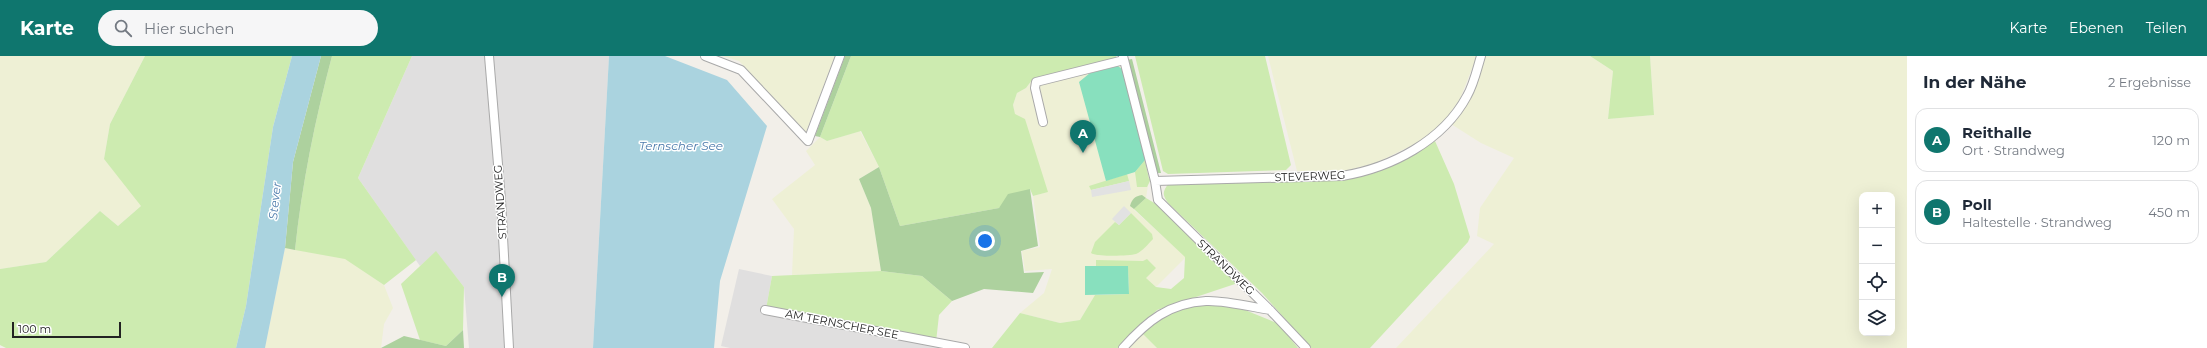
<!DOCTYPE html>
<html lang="de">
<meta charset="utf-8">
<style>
body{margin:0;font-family:Montserrat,sans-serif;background:#f6f6f7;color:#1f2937}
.controls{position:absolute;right:12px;bottom:12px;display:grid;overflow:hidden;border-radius:8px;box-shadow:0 4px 16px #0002}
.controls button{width:36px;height:36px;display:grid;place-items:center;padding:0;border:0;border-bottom:1px solid #e0e1e3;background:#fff;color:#1f2937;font:20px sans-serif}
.scale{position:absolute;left:12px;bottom:10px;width:109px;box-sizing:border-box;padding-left:4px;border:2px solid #222;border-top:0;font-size:11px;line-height:14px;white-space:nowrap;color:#222;-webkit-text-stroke:3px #fff;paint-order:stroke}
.you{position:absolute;left:985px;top:185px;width:14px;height:14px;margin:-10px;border:3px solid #fff;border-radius:50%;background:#1a73e8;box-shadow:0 0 0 6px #1a73e833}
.badge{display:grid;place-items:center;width:26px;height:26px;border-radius:50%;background:#0f766e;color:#fff;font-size:13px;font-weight:700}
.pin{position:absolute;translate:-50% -33px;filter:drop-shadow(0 1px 2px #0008)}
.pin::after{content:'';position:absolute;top:21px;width:14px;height:12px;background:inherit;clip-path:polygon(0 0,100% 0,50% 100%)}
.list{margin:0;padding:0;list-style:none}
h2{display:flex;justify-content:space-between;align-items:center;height:52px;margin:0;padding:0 16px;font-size:17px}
h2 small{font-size:13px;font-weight:400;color:#747a83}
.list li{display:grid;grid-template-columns:26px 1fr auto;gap:12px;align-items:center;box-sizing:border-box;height:64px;margin:0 8px 8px;padding:0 8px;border:1px solid #e0e1e3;border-radius:12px}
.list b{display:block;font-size:15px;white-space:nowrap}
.list p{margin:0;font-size:13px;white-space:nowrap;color:#747a83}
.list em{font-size:13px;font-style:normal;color:#747a83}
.icon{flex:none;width:22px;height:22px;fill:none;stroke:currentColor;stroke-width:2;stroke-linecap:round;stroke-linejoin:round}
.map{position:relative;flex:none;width:1907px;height:292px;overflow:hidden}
header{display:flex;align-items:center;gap:24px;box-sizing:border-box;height:56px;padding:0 20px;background:#0f766e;color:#fff}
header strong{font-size:19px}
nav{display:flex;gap:22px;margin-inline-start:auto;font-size:14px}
.search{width:280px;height:36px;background:#f6f6f7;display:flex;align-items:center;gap:10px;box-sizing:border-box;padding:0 14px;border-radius:22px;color:#747a83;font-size:15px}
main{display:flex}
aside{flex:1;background:#fff}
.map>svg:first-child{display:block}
.residential{fill:#e0dfdf}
.farmland{fill:#eef0d5;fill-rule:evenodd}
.grass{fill:#cdebb0}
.forest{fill:#add19e}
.pitch{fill:#88e0be}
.parking{fill:#e2e2e2}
.water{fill:#aad3df}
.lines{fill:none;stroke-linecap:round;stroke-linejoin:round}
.minor-casing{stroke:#a9a9a9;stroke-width:10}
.minor{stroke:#fff;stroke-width:8}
.labels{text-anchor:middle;stroke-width:3;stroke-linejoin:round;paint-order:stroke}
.street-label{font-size:11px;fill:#222;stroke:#fff}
.water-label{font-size:12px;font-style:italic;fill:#4a7aab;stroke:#fff}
</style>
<header>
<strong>Karte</strong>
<div class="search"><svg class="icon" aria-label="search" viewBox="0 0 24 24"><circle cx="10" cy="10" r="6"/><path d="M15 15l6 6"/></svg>Hier suchen</div>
<nav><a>Karte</a><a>Ebenen</a><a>Teilen</a></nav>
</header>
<main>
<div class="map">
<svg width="1907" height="292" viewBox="0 0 1907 292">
<rect width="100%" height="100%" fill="#f2efe9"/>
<!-- residential -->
<path class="residential" d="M412,0H609L593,292H469L464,231L436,196L420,210L358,122Z
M739,213L772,220L766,253L962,292H730L721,290Z"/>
<!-- farmland -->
<path class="farmland" d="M0,0H145L110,68L104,103L142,149L118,170L100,155L46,206L0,213Z
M723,0H835L806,76L739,5Z
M1268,0H1477L1460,43L1445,65L1425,83L1376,107L1341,116L1297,115Z
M1485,0H1590L1613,15L1608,63L1654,59L1650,0H1907V292H1396L1494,188L1477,180L1480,152L1514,102L1481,87L1451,68ZM1862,139H1892V277H1862Z
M1116,3L1123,14L1149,123L1146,142L1134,154L1186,201L1156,231L1133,211L1095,239L1080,264L1060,267L1020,257L1044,237L1052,213L1025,215L1022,195L1040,191L1033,140L1047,136L1015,59L1013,49L1017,37L1026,32L1032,24Z
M860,75L879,111L859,123L871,152L881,215L792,219L794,173L772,143L815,109L806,95L820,81L827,85Z
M285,192L345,202L384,229L393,252L384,268L381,292H265Z
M1142,277L1157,292H1129Z"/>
<!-- grass -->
<path class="grass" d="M145,0H292L273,71L246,250L236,292H6L0,289V213L46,206L100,155L118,170L141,150L104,103L110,68Z
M332,0H412L358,122L416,204L384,229L345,203L295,194C302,128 315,64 332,0Z
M851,0H1116V3L1032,24L1026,32L1017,37L1013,49L1015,58L1025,63L1048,136L1033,140L1030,133L999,152L900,170L879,111L861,75L827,85L820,81Z
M1135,0H1265L1291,109L1286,114L1168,118L1163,115Z
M1590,0H1650L1654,59L1608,63L1613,15Z
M1435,85L1454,128L1470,181L1468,186L1370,292H1311L1262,237L1169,148C1162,139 1162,136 1169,127L1345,123C1378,117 1406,102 1435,85Z
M1145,104L1149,123H1151L1147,131H1137L1135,116Z
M1127,118L1129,125L1091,134L1089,130Z
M1146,142L1156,148L1238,227L1157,254L1121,292H992L1020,257L1060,267L1080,264L1095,239L1129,238L1128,211L1096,210V204L1143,205L1147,203L1156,212L1146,222L1156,231L1171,233L1184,222L1185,201L1134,153Z
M1131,157L1152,178L1153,183C1148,188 1143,195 1136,198C1129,200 1096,201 1091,197L1095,186L1115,166L1119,169Z
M436,195L464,231L463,274L446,290L420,284L401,228Z
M881,215L922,220L952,245L939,259L936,286L766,253L772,220Z
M1204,247L1245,254L1279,268L1298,292H1157L1142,277L1165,257Z"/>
<!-- forest -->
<path class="forest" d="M321,0H332C315,64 302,128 295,194L285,192L293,106Z
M845,0H851L820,81L815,80Z
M1132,3L1161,117H1157L1127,4Z
M879,111L900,170L999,152L1008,138L1030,133L1038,190L1021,195L1024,217L1044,216L1033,237L984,233L952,245L922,220L881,215L871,152L859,123Z
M1142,139L1146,142L1134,153L1130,150C1132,143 1135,140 1142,139Z
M463,274L464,292H381L404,280L446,290Z"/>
<!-- pitch -->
<path class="pitch" d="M1118,10L1123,14L1145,104L1135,116L1106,125L1079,26L1090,17Z
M1085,210H1128L1129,238L1085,239Z"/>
<!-- parking -->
<path class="parking" d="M1129,125L1131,134L1092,141L1091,134Z
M1124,150L1131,157L1119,169L1112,163Z"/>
<!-- water -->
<path class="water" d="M292,0H321L293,106L285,192L265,292H236L246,250L273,71Z
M609,0H665L727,24L767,70L720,225L714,292H593Z"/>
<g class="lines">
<defs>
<path id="minor" d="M489,0L501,144L509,292
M705,0L741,14L808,85L840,0
M1123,0L1155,125L1158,144L1270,254L1306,292
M1043,66L1035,32L1036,26L1124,4
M1155,125L1342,120C1391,112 1443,85 1467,40C1474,28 1477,13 1481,0
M765,254L965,292
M1123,292C1147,265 1169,247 1206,245C1223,244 1252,251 1270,254"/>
</defs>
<!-- minor casing -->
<use href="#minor" class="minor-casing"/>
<!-- minor -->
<use href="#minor" class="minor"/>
</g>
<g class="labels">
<!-- street labels -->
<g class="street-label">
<text transform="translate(1310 120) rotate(-2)" y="4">STEVERWEG</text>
<text transform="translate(500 146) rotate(-94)" y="4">STRANDWEG</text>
<text transform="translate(1226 211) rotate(44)" y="4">STRANDWEG</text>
<text transform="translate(842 268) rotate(11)" y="4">AM TERNSCHER SEE</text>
</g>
<!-- water labels -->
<g class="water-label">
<text x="681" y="94">Ternscher See</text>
<text transform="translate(275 145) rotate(-84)" y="4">Stever</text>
</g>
</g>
</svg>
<div class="controls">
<button>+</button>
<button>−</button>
<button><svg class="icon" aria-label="locate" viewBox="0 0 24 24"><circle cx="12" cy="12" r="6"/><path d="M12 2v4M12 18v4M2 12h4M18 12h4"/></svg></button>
<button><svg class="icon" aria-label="layers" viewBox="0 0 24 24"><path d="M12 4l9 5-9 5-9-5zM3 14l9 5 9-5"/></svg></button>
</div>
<div class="scale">100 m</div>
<div class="you"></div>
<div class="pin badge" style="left:1083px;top:97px">A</div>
<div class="pin badge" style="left:502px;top:241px">B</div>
</div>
<aside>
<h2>In der Nähe<small>2 Ergebnisse</small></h2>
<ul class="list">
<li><span class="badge">A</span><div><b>Reithalle</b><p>Ort · Strandweg</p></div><em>120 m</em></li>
<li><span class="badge">B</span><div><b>Poll</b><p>Haltestelle · Strandweg</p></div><em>450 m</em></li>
</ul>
</aside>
</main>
